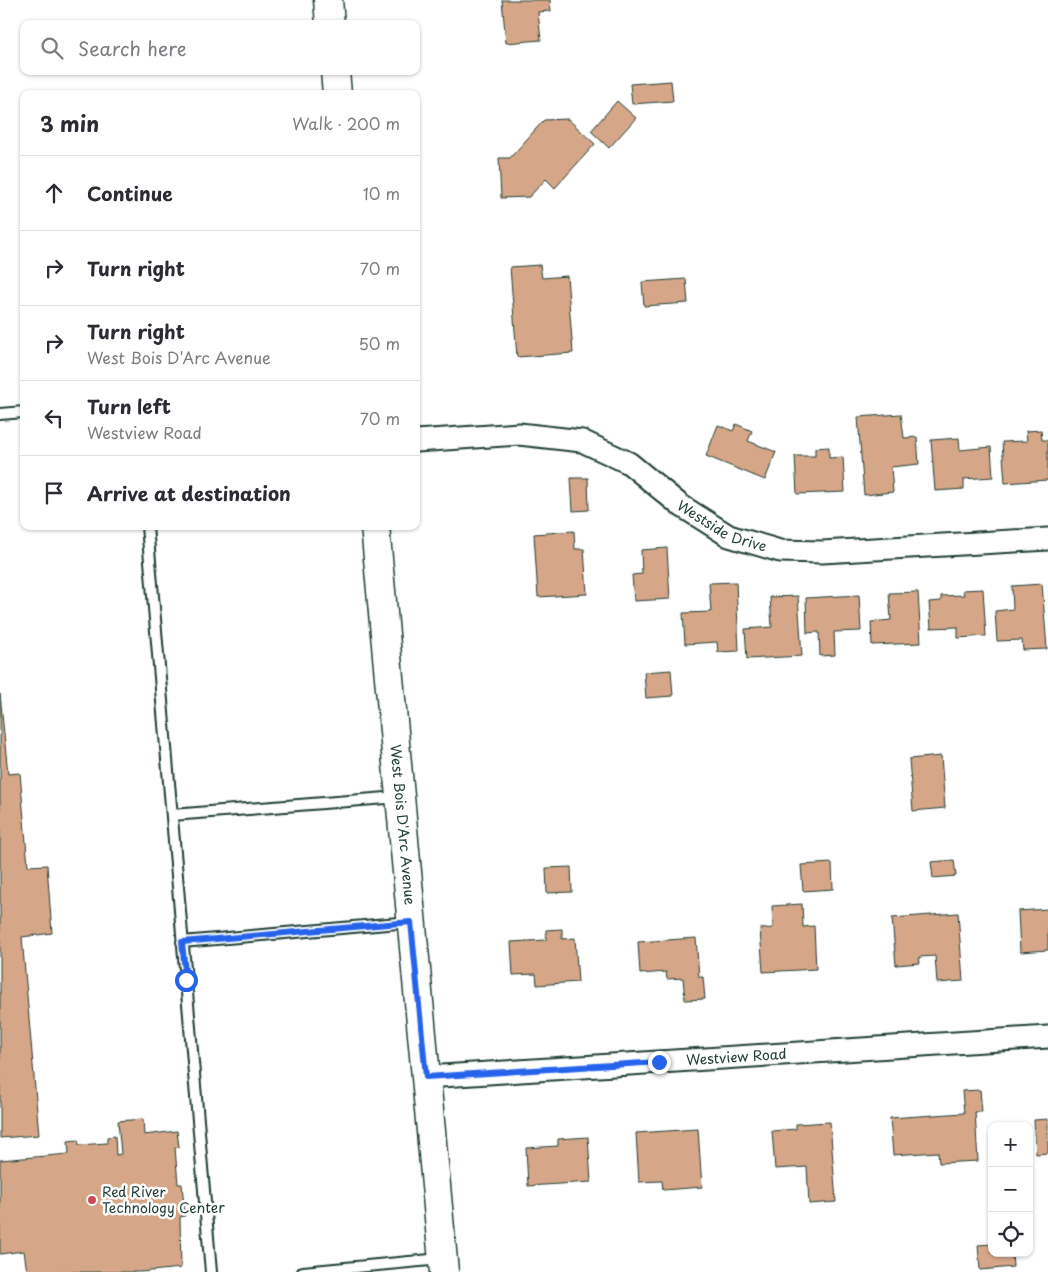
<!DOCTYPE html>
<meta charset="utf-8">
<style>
body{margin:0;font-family:"Playpen Sans",sans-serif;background:#f2f2f3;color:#2b2b33}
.controls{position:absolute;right:15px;bottom:15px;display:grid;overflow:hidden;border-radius:10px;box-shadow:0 1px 4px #0004}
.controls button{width:45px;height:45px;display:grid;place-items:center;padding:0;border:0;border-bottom:1px solid #e1e1e2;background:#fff;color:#2b2b33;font:25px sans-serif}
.stop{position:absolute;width:15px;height:15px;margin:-11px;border:4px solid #2563eb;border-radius:50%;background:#fff}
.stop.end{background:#2563eb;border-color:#fff;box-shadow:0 1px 5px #0008}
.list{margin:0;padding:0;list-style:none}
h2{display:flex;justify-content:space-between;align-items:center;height:65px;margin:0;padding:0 20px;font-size:21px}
h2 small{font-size:16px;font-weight:400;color:#7c7c81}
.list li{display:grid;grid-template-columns:32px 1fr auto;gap:15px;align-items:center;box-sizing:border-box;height:75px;padding:0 20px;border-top:1px solid #e1e1e2}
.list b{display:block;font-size:19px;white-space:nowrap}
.list p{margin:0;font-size:16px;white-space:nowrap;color:#7c7c81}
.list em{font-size:16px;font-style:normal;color:#7c7c81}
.icon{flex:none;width:28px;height:28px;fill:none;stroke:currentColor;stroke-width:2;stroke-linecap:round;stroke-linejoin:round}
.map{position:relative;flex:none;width:1048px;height:1272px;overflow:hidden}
.search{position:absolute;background:#fff;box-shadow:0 1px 4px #0004;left:20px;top:20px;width:400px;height:55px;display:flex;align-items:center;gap:12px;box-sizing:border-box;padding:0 18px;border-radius:10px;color:#7c7c81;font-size:19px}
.panel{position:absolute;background:#fff;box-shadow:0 1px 4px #0004;left:20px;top:90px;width:400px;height:440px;border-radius:10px}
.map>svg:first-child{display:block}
.building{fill:#d5a687;stroke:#1f3d34}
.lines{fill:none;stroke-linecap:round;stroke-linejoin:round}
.lane-casing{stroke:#1f3d34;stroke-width:14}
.street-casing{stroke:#1f3d34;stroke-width:25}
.secondary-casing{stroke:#1f3d34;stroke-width:31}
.lane{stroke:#fff;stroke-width:10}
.street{stroke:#fff;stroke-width:21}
.secondary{stroke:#fff;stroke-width:28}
.route{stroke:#2563eb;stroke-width:6}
.poi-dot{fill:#d1495b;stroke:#fff;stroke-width:2}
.labels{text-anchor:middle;stroke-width:5;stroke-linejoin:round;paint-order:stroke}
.street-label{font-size:14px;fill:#1f3d34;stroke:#fff}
.poi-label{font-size:14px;fill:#1f3d34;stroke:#fff;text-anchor:start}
</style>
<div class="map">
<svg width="1048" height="1272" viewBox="0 0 1048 1272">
<rect width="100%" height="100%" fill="#fff"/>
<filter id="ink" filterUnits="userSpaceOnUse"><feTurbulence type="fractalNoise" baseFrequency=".02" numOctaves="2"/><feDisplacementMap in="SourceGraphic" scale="10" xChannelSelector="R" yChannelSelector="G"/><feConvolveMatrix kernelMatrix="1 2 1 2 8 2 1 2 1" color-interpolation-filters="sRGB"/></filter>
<g filter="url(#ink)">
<!-- building -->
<path class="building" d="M502,0H550L551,11L538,12L541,40L506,43Z
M671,81L673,101L632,104L630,84Z
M617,101L636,118L609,148L591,131Z
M568,119L595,144L555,188L546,179L529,197L501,198L499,158H510L544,120Z
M540,265L542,278L567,276L573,353L517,357L510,267Z
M686,279L688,303L644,306L642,282Z
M901,414L904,438L917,437L919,464L891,467L893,492L864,495L858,417Z
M736,424L752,431L748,441L776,452L765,480L706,456L718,425L733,431Z
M1041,430L1042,440H1048V480L1005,483L1002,442L1027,441L1026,431Z
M959,438L960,450L991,447L993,477L964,479V489L935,491L931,440Z
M829,447V458L843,457L845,492L797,494L795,456H815V448Z
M571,478H588L589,510L573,511Z
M574,531L575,549H584L587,594L538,597L534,534Z
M667,548L670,599L634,601L632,575L642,574L641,550Z
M736,582L739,651L718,652L717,642L685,644L683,613L711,612L709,583Z
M1042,584L1047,649L1023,650L1022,640L997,641L995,611L1013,609L1012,586Z
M983,589L986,636L958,638V627L931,628L929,602L941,601V596L964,595L963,590Z
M918,592L921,643L872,645L871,622L891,620L889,593Z
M859,595L861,631L834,632L835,655L820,656L819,632L807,633L806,598Z
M798,596L802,656L747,659L745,629L772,627L770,597Z
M671,670L673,696L646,698L644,672Z
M0,694L8,774L20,773L28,866L47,865L52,933L22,937L39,1135L0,1138Z
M941,756L945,808L913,811L909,759Z
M954,860L956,876L933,878L931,862Z
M832,863L833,889L803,891L801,865Z
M571,867L572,892L547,893L546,868Z
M802,904L803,927L814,926L816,969L763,972L760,929L773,928L772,906Z
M1048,909V950L1020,952L1018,911Z
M958,913L963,981L937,983L935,956L919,957L920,963L896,965L892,918Z
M562,929V939L575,938L578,982L537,985L536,974L513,975L511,942L546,940V930Z
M696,938L699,977H703L705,999L685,1000L683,978L667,979L666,972L640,974L638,942Z
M980,1090L982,1112H975L978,1161L939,1163L938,1152L893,1155L890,1118L964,1113L962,1091Z
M143,1119L144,1135L177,1131L179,1147L175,1148L178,1184H182L185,1216L180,1217L181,1268L141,1272H27L24,1251L0,1254V1160L69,1154L68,1141L78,1140L79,1145L107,1143V1137L115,1136L116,1155L121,1154L118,1121Z
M1048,1119V1153L1036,1154L1034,1120Z
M830,1122L836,1202L809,1204L807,1167L775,1169L772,1131L796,1129V1124Z
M698,1129L702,1187L663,1190L662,1181L639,1182L636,1133Z
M588,1137L591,1182L528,1186L526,1148L558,1146V1139Z
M992,1244V1253H1012L1013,1267L980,1270L978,1245Z"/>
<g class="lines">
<defs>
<path id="lane" d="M0,414L24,412
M147,526L211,1272
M172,815L399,797
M182,942L410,922
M303,1272L441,1259"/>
<g id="street">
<path id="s1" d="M416,441L519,434L582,441L629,463L680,505L729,536L780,551L822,552L1048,539"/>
<path id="s2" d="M426,1077L1048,1037"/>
</g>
<g id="secondary">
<path d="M328,0L330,24"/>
<path d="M335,71L337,94"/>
<path id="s3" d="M375,526L444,1272"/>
</g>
</defs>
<!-- lane casing -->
<use href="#lane" class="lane-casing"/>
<!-- street casing -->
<use href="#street" class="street-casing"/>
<!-- secondary casing -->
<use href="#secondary" class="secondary-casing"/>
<!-- lane -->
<use href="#lane" class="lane"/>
<!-- street -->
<use href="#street" class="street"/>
<!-- secondary -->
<use href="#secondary" class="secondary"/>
</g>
</g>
<g class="lines" filter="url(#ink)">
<!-- route -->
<path class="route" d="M186,980L182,942L411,922L426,1077L659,1062"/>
</g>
<!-- markers -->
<circle class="poi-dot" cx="92" cy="1200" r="5"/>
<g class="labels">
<!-- street labels -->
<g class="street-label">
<text dy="5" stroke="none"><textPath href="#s1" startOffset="332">Westside Drive</textPath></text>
<text dy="5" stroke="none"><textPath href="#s3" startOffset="300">West Bois D'Arc Avenue</textPath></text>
<text dy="5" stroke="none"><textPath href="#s2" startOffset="311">Westview Road</textPath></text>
</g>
<!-- poi labels -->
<g class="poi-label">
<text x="102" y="1197">Red River<tspan x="102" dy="16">Technology Center</tspan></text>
</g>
</g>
</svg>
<div class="controls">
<button>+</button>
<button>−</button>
<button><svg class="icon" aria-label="locate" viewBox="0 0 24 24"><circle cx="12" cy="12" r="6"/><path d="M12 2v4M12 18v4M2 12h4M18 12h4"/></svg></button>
</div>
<div class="stop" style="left:186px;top:980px"></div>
<div class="stop end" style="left:659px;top:1062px"></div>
<div class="search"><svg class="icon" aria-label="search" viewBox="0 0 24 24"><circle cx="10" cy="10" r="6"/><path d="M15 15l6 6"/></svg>Search here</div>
<section class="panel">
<h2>3 min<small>Walk · 200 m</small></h2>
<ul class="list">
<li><svg class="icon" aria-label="ahead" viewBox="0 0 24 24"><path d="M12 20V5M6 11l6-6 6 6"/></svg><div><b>Continue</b></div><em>10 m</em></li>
<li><svg class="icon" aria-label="right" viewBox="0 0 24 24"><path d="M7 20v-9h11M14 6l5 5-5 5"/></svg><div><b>Turn right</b></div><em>70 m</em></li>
<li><svg class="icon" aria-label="right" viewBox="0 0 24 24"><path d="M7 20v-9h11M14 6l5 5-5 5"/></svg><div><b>Turn right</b><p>West Bois D'Arc Avenue</p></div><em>50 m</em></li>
<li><svg class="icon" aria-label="left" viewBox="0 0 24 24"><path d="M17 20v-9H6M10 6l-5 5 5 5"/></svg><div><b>Turn left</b><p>Westview Road</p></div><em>70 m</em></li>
<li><svg class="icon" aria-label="arrive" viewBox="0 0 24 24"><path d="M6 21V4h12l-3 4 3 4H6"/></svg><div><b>Arrive at destination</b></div></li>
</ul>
</section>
</div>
